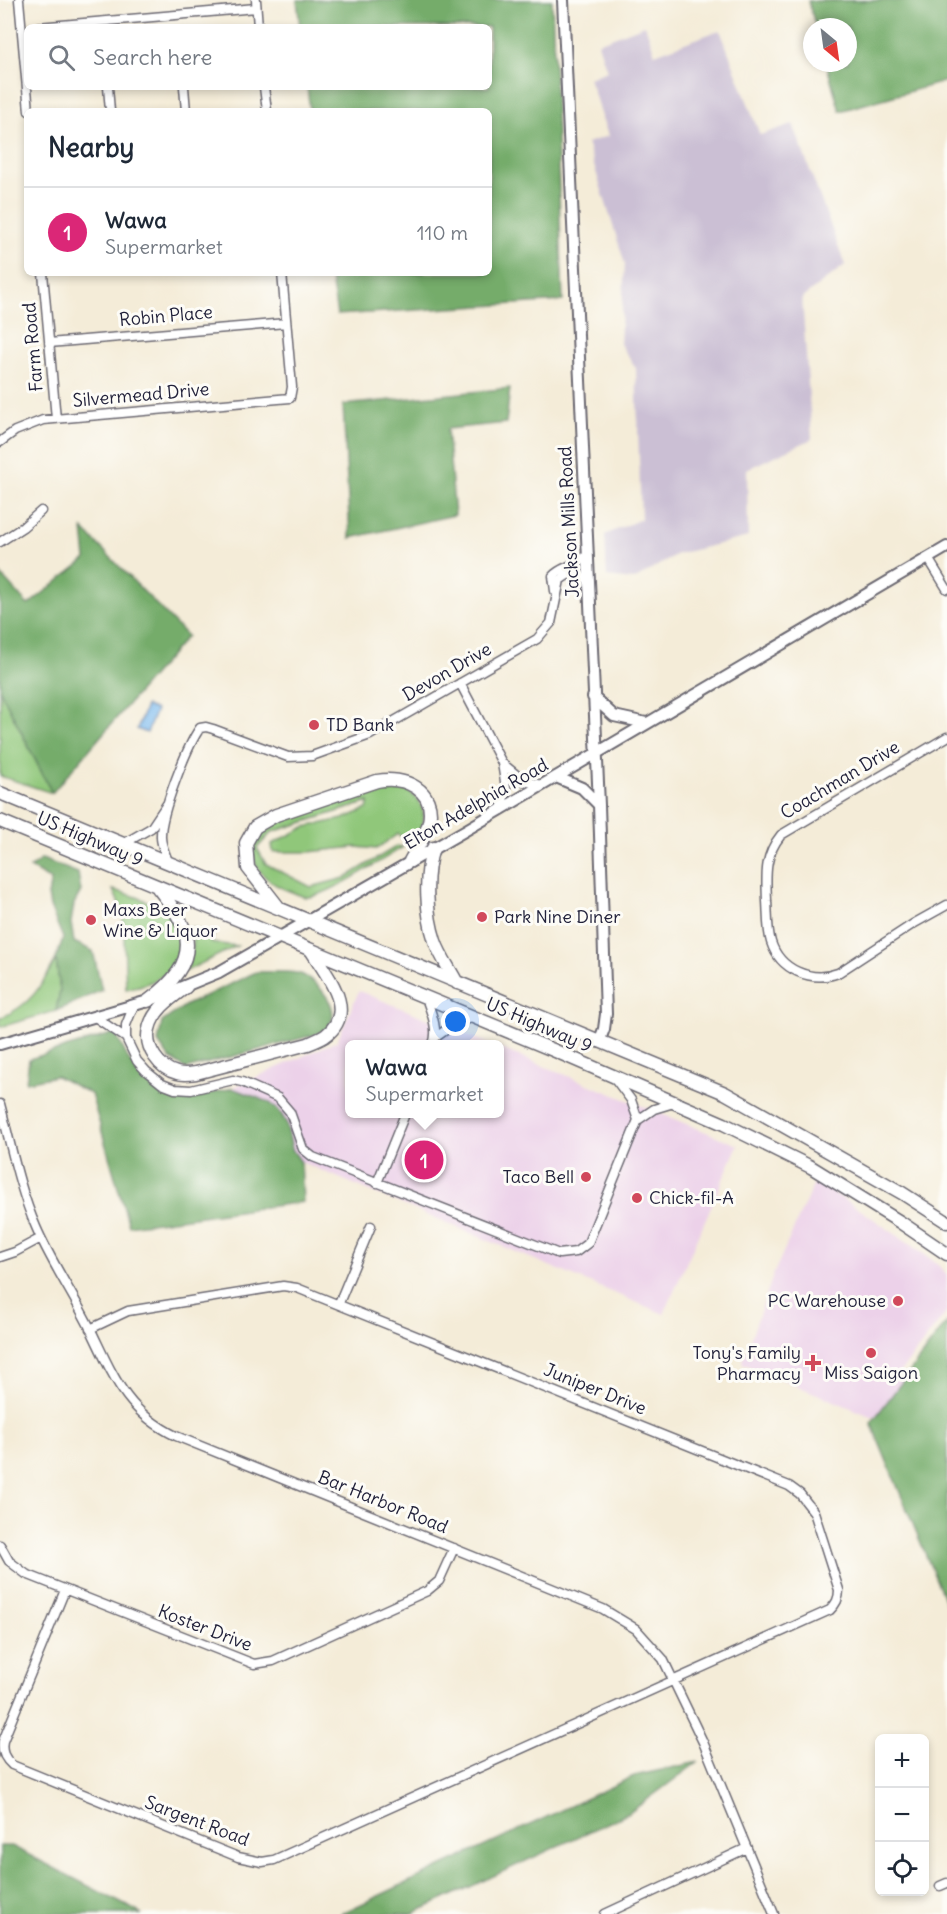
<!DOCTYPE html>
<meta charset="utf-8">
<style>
body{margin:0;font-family:Delius,sans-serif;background:#f6f6f7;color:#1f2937}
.controls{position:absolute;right:18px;bottom:18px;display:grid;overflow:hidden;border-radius:9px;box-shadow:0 3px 9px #0003}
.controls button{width:54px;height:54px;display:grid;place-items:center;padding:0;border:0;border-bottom:2px solid #e0e1e3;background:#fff;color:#1f2937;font:30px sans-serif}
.compass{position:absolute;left:803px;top:18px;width:54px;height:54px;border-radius:50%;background:#fff;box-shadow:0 3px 9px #0003;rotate:151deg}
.you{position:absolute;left:456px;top:1022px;width:21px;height:21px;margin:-15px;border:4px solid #fff;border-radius:50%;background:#1a73e8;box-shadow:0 0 0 9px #1a73e833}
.badge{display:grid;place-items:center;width:39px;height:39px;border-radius:50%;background:#db2777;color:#fff;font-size:20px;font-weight:700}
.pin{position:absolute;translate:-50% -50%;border:3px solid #fff;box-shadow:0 2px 6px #0006}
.popup{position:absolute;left:345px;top:1040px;width:159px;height:78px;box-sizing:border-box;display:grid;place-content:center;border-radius:9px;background:#fff;filter:drop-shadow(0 2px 4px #0005);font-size:20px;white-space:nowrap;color:#747a83}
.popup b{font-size:22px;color:#1f2937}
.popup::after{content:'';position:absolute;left:50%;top:100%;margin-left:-12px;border:12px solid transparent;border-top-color:#fff}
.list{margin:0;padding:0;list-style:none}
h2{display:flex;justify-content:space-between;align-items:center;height:78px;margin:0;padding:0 24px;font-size:26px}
h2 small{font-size:20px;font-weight:400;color:#747a83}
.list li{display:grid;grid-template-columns:39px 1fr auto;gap:18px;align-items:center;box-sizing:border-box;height:90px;padding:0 24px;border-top:2px solid #e0e1e3}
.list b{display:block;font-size:22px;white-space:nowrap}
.list p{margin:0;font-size:20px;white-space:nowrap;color:#747a83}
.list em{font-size:20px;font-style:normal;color:#747a83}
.icon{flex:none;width:33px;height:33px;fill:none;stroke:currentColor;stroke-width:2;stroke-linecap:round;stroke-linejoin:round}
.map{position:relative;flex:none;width:947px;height:1914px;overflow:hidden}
.search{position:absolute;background:#fff;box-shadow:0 3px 9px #0003;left:24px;top:24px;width:468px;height:66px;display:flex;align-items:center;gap:15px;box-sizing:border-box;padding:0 21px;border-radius:9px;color:#747a83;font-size:22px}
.panel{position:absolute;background:#fff;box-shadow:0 3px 9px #0003;left:24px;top:108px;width:468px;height:168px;border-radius:9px}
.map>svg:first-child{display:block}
.built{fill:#ecd1e9}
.industrial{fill:#cbbfd4}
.green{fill:#90c77a;stroke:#59745a;stroke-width:1.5}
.forest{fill:#74ac6a;stroke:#4b6752;stroke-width:1.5}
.water{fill:#7ab9ee;stroke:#4e6e94;stroke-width:1.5}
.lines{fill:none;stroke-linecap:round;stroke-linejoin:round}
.minor-casing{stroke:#6c6972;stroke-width:11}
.major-casing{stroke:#6c6972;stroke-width:14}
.highway-casing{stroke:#6c6972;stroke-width:15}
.minor{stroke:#fff;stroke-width:8}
.major{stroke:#fff;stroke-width:10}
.highway{stroke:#fff;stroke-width:12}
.poi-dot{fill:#d1495b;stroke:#fdfcf7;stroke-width:2}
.labels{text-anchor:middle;stroke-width:6;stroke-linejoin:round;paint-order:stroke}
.street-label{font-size:18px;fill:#22223b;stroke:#fdfcf7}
.poi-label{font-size:18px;fill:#22223b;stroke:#fdfcf7;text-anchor:start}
</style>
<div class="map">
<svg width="947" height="1914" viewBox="0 0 947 1914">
<rect width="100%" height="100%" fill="#fdfcf7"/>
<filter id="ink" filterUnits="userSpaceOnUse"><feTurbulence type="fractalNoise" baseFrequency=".0167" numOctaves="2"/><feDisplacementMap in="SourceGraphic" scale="12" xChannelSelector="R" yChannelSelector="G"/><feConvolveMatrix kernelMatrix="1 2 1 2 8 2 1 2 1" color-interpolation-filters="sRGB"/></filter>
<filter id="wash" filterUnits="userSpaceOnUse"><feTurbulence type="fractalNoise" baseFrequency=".008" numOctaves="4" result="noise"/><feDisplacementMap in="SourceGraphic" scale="24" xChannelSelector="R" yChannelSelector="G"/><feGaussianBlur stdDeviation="1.35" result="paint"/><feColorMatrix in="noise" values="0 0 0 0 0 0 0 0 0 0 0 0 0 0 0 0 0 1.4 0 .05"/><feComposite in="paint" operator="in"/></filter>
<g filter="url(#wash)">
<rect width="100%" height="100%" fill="#f4ecd8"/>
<!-- built -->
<path class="built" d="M359,991L490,1044H349V1114H499V1048L738,1145L664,1314L301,1162L292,1149L286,1122L269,1102L232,1088L337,1041Z
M815,1181L862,1211L935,1262L947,1275V1312L901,1371L902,1392L880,1420L742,1363L774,1273Z"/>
<!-- industrial -->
<path class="industrial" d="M645,25L655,54L720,30L760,135L793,124L845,265L802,298L812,439L747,469L748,537L677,554L634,580L607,577L605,535L641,519L636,368L620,344L625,264L587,143L608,136L589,78L607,71L598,43Z"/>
<!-- green -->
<path class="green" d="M0,690L52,793L0,776Z
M394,785C424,793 435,823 409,844L398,834L376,849L356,847L309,852H273L272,844L305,827L343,819L367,809L369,802L272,832L257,848L266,864L311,887L345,878L397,846L403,847C381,860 331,894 309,897C304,898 297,894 292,892C260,882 237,853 266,825L379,787Z
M113,890C131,895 154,901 167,914C191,939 183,967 153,981C145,985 135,987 126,989L123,913Z
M191,927L214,935L211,943L237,946L184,972C193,956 195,944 191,927Z
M56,959L60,991L56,1011L0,1027V1018C30,1006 42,986 56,959Z"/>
<!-- forest -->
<path class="forest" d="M297,0H552L563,301L337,315L330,273H489V111H310L307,87H489V27H300Z
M947,0V81L840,111L826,63H848V27H816L808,1Z
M510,388L506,423L447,429L455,515L350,538L343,405Z
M83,529L187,636L52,793L0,690V574L28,605L86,559Z
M42,859L78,873L81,891L74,904L71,923L74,942L93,951L102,990L56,1011L60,991L56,959L63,938L50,907L48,895L51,880L30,868Z
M256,972C266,972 294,970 303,975C319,983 344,1010 327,1028C324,1031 318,1033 314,1035L186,1069L169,1058L158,1042L162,1022L186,1005Z
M115,1033L130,1062L159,1092L194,1098L232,1088L269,1102L280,1112L286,1122L292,1149L301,1162L303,1202L129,1226L91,1094L56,1076L26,1082L29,1059Z
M947,1322V1606L871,1423Z
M698,1762L629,1813L412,1914H340L634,1776Z
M0,1846H12L142,1914H0Z"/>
<!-- water -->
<path class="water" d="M146,706L156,710L147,733L137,729Z"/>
</g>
<g filter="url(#ink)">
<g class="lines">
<defs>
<path id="minor" d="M19,0L29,111
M256,0L258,27
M38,27L256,8
M108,87L110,111
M184,87L186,111
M264,87L267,111
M43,273L56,419
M49,343L286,323
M0,442L15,431L43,420L290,398L292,387L282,273
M0,542L23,527L41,511
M928,558L947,589
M555,591L553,576C560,567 576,566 587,555
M460,683L502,763L506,788L501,810
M947,737L781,835C764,856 766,875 767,901C768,914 767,929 771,942C780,970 811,983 838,973L913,924L947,905
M502,763L524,781L542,785
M123,844L151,828L167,804
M169,864C166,855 161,846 161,837C160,815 187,746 200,728L206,727L213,729L288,757L312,756L370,735L537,639L551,623L560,580L569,574L588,579
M426,998C431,1012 439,1030 433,1044
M95,1017L126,1038L137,1061L146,1071L162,1084L175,1089L191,1090L233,1080L242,1082L278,1098L290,1112L303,1149L313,1157L559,1254L576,1252L588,1243L638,1120L654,1109L677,1102
M436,1037L450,1027L473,1017
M126,1038V1025L134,1005
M613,1076L631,1100L638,1120
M0,1104C11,1145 19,1188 36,1227C51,1262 73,1294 90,1328C113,1375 125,1411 176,1436L603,1609L636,1629L663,1659L703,1742L774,1914
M377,1183L405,1114
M0,1257L15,1252L41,1238
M339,1303L371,1226
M0,1545L9,1561L26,1574L254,1664L273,1661L427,1591L439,1581L454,1548
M65,1590L3,1741C1,1751 4,1758 12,1765L238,1857L262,1862L274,1860L830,1610C836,1604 839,1599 839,1590L814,1512L800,1494L789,1486L297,1288L283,1286L128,1311L90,1329
M940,1886L947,1883
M605,1914L747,1848"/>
<path id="major" d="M563,0L599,805L606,1014L604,1029L599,1042
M593,697L614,716L646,723
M556,777L582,788L599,805
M0,1044L148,1001L219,972L466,830L947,547"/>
<path id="highway" d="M0,793L725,1093L902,1193L947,1222
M0,821L553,1050L724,1124L811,1167L900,1222L947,1254
M433,848C424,875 426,914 435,941C440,956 450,969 457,983
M280,909L248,868L246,843L255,827L276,815L377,781C404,776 436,789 429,822C426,836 417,848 410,861
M186,987C171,998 153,1010 149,1029C144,1048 160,1069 177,1073C183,1075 190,1074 196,1073L308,1044C313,1042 320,1039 325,1036C359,1011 326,975 311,950
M148,1001C170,985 194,962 185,932C180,916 168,901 158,888"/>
</defs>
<!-- minor casing -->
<use href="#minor" class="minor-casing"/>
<!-- major casing -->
<use href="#major" class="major-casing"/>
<!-- highway casing -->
<use href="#highway" class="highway-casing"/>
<!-- minor -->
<use href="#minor" class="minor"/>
<!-- major -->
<use href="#major" class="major"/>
<!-- highway -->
<use href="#highway" class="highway"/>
</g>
</g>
<!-- markers -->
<g class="poi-dot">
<circle cx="314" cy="725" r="6"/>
<circle cx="482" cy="917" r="6"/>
<circle cx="91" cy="920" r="6"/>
<circle cx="586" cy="1177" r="6"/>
<circle cx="637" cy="1198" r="6"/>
<circle cx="898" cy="1301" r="6"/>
<circle cx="871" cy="1353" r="6"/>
<path d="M810 1354h6v6h6v6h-6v6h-6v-6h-6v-6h6z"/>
</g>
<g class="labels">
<!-- street labels -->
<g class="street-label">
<text transform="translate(166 316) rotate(-5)" y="6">Robin Place</text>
<text transform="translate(33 347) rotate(-95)" y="6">Farm Road</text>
<text transform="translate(141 395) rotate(-5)" y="6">Silvermead Drive</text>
<text transform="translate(569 522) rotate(-93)" y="6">Jackson Mills Road</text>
<text transform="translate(447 672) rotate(-30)" y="6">Devon Drive</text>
<text transform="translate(840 780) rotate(-31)" y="6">Coachman Drive</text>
<text transform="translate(476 804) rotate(-30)" y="6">Elton Adelphia Road</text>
<text transform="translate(90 839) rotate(23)" y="6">US Highway 9</text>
<text transform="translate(539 1025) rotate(23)" y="6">US Highway 9</text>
<text transform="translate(595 1389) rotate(22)" y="6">Juniper Drive</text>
<text transform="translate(383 1502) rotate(22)" y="6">Bar Harbor Road</text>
<text transform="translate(205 1628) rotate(21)" y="6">Koster Drive</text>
<text transform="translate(197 1821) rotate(21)" y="6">Sargent Road</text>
</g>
<!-- poi labels -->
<g class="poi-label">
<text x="326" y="731">TD Bank</text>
<text x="103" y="916">Maxs Beer<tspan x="103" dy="21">Wine &amp; Liquor</tspan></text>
<text x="494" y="923">Park Nine Diner</text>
<text x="574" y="1183" text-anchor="end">Taco Bell</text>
<text x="649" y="1204">Chick-fil-A</text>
<text x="886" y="1307" text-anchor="end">PC Warehouse</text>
<text x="801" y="1359" text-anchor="end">Tony's Family<tspan x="801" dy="21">Pharmacy</tspan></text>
<text x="871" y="1379" text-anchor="middle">Miss Saigon</text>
</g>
</g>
</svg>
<div class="controls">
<button>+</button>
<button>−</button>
<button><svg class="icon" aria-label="locate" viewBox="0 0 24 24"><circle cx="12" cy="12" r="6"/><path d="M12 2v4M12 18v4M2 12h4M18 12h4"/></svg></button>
</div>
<svg class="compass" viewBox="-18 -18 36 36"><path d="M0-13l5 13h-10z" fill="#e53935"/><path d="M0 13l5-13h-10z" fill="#747a83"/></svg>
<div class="you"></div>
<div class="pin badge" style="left:424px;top:1160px">1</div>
<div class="popup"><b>Wawa</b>Supermarket</div>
<div class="search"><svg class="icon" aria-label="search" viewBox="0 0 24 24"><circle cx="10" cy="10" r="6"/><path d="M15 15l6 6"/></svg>Search here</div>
<section class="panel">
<h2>Nearby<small></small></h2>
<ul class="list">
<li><span class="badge">1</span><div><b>Wawa</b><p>Supermarket</p></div><em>110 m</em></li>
</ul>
</section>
</div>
